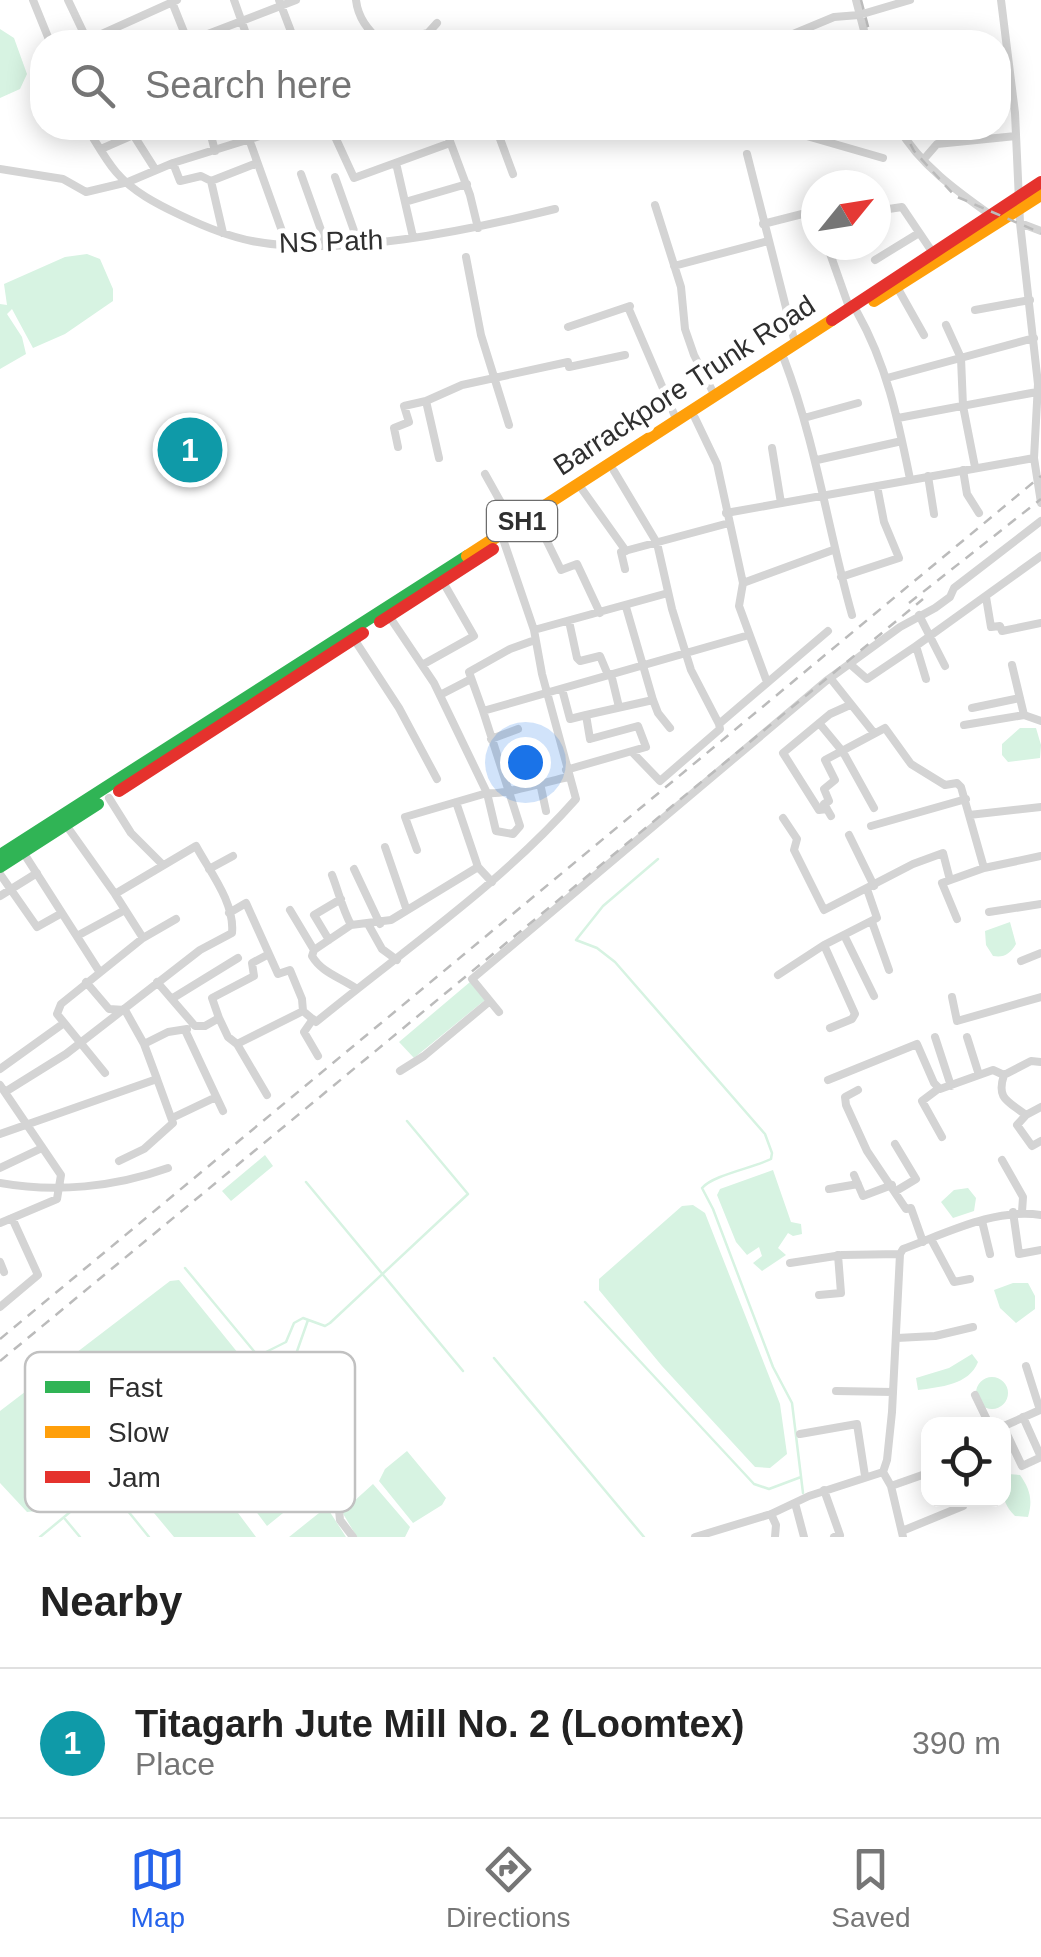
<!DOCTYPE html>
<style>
body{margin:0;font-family:Helvetica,sans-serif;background:#f6f6f6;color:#222}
.controls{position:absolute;right:30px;bottom:30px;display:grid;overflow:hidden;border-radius:20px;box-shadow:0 5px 25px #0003}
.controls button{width:90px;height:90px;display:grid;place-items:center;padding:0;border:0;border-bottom:2px solid #e0e0e0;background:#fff;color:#222;font:50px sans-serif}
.compass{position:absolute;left:801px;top:170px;width:90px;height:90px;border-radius:50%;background:#fff;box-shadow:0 5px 25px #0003;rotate:60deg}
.you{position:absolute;left:525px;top:762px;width:35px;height:35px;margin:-25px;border:8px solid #fff;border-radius:50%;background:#1a73e8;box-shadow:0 0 0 15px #1a73e833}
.badge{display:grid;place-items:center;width:65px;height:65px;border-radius:50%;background:#2563eb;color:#fff;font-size:32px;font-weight:700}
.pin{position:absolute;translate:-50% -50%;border:5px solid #fff;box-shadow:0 2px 10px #0006}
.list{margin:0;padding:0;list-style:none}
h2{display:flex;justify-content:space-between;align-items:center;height:130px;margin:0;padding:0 40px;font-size:42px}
h2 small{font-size:32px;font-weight:400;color:#767676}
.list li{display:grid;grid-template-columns:65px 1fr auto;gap:30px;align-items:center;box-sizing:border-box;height:150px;padding:0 40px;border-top:2px solid #e0e0e0}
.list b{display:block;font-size:38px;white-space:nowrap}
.list p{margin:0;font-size:32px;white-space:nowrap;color:#767676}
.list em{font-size:32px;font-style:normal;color:#767676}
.icon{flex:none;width:55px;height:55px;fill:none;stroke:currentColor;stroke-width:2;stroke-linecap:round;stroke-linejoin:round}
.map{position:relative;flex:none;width:1041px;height:1537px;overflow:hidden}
.search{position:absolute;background:#fff;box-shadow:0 5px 25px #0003;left:30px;right:30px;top:30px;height:110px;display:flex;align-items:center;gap:25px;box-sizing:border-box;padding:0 35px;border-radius:40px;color:#767676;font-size:38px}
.sheet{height:280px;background:#fff}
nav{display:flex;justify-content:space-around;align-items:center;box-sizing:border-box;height:140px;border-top:2px solid #e0e0e0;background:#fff;font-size:28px;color:#767676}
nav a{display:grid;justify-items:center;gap:5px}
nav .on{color:#2563eb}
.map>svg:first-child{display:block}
.water{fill:#d7f3e2}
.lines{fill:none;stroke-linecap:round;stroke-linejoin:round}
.stream{stroke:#d7f3e2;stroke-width:2.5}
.street{stroke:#d4d4d4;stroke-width:8}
.fast{stroke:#30b455;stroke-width:12}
.slow{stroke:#ff9f0a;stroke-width:12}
.jam{stroke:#e5322d;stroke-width:12}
.rail{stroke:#bbb;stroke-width:2.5;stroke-dasharray:10 8;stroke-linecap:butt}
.labels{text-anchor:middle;stroke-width:10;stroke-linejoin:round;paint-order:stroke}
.shield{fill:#fff;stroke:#6d6d6d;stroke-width:2.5}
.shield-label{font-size:25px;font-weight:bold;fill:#2f2f2f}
.street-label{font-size:28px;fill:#2f2f2f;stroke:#fff}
.key{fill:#fff;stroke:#c1c1c1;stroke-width:2.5}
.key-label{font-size:28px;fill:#2f2f2f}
</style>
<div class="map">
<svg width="1041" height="1537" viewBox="0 0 1041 1537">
<rect width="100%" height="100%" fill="#fff"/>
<!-- water -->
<path class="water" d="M0,29L14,38L27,74L20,89L0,98Z
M87,254L100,259L113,289V301L65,334L33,348L12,309L7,314L22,337L26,354L0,369V304L7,305L4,284L65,257Z
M1020,728H1036L1041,745L1040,758L1008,762L1002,755V744Z
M1010,922L1016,944C1010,954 1004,958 993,956L986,945L985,931Z
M470,982L485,1000L414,1058L399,1042Z
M265,1155L273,1166L231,1201L222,1191Z
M773,1170L791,1222L801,1224L802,1234L793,1236L788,1233L778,1248L786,1255L762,1271L753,1263L762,1256L759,1247L747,1255L736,1242L717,1195L720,1189Z
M968,1188L976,1198L974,1211L953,1218L941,1202L954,1190Z
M693,1205L705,1213L780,1404L787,1454L770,1468L755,1467L662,1366L599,1290V1279L682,1206Z
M179,1280L238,1353L235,1369L182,1415L175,1416L76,1496L55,1509L27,1512L0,1483V1411L170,1281Z
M1013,1283H1028L1035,1296V1309L1016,1323L1000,1308L994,1290Z
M972,1354L978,1362C969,1385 940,1387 918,1390L916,1378L949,1368Z
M976 1393a16 16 0 1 1 32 0a16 16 0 1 1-32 0Z
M182,1438L256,1537H174L129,1483Z
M279,1449L309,1492L267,1526L236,1485Z
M407,1451L446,1498L442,1505L413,1523L379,1481L385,1469Z
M1007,1474L1020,1475C1030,1489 1033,1500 1028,1517L1015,1516C1002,1503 1003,1495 1004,1477Z
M373,1484L410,1527L405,1537H357L342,1512Z
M324,1509H328L346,1537H289Z"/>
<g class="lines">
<!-- stream -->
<path class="stream" d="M658,859L603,906L576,940L597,948L615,962L765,1134L772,1153L771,1159C753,1168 713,1175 702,1188L713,1209L773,1367L792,1403L803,1493
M306,1182L463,1371
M185,1268L258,1356L269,1373L270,1382L294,1412L295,1439L326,1475
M585,1302L754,1484L769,1489L801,1477
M308,1320L289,1374L318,1409
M494,1358L644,1537
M106,1484L149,1537
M65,1519L80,1537
M40,1537L258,1356L286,1342L294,1323L303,1318L325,1326L330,1323L468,1194L407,1121"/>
<!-- street -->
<path class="street" d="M33,0L50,42
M68,0L88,42
M234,0L249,42
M279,0L295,42
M356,0C358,18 368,30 381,42
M856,0L867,42
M1001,0L1015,113L1020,223L1038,384L1034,458L1041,503
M172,2L188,42
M84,42L177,0
M187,42L296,0
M392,42L428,33L437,23
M774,42L834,17L859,15L910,0
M87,128C96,142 105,159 116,172C133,192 157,204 180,215C203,226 226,236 252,241C339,258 470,230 555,209
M129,128L155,169
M209,128L215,151
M331,128L354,178L450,143
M445,128L470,195L478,228
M496,128L513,174
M779,128L883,158
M899,128C919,164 958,192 992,216
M249,139L287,245
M101,149L149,128
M747,154L795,343
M924,159L937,144L1016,136
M173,163L180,181L201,176L211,181L257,163
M396,163L413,237
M0,169L63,179L86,192L128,182L173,163L285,128
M301,174L326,244
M335,177L358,242
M211,181L223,233
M405,202L467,184
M655,205L681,287L685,329L694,355L715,396
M882,210L902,207L933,253
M1020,223L1041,231
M763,224L814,211L816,217
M827,245L849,307
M466,257L481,335L509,425
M875,260L919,233
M674,266L768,241
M897,287L924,335
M628,307L677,421
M975,310L1030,300
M857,312C887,365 898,420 910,479
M946,325L961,358L963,406L975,467
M568,327L630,306
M784,359C816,443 828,530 852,615
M569,367L625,355
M887,378L1034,338
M426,401L462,385L568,362
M695,418L717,464L743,583L739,606L767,682
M804,418L858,403
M898,418L1037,392
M398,447L394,428L409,422L404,406L426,401L439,458
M772,448L781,503
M817,460L902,441
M963,470L967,494L979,513
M614,471L657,543L672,609L691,670L719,724L828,631
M485,474L518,533
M928,476L934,514
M579,485L626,551
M726,513L1034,458
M537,521L561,570L577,564L600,613
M625,569L621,552L729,523
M841,577L899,558L884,522L877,486
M743,583L833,550
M986,597L991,627L1000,626L1002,631L1041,623
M626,607L653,700L658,713L670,728
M919,615L945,666
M389,616L434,683L487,793L405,817L417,850
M569,621L577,658L580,661L600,656L608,675
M534,630L668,593
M354,639L399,708L437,779
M422,665L474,636L443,582
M851,665L867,679L916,646
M1012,665L1024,715
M611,674L619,707
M831,679L874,733
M926,679L916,646L1041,556
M562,689L570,719L586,715L590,739L638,726L646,747L566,770
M440,695L471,679
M972,708L1020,698
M483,711L469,672L510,649L535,640
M586,715L653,700
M819,723L843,752L874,808
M964,725L1024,715L1041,721
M491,739L518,729
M633,753L660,781L720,729L719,724
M568,777C550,781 500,796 487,793L496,831L513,834L520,826L483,711L749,635
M540,783L546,811
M109,798L131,833L163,865
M456,802L478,867L492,882
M827,809L819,810L783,753L830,714L850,705
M969,815L1041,807
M831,816L824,804L829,801L824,789L835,780L825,760L885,728L911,764L945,785L957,783L961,787L984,868
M783,818L797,839L794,850L824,910L913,864L943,853L950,880
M66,825L115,894
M871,826L966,799
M849,835L874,886
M385,847L406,908
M23,852L99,971
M209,869L233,856
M354,869L380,924
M0,874L37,927L62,913
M332,875C339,893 342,908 351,925
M0,896L37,873
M290,910L314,950
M989,912L1041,904
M229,913L246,903L278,974L290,970L302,999L303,1011
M957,919L942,883L984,868L1041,856
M872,922L889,970
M368,924L382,949L397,960
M844,935L874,996
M77,936L125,910
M329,940L314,915L341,899
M1021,961L1041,953
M778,975L824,945
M157,982L195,1026H205L219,1018L228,1037L237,1044L303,1011L316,1022C405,949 500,885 576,799L542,674L534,630L504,542
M357,989C340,977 322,973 312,956L314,950L351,925L391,920L478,867
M952,997L957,1021L1041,997
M173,998L238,958
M499,1012L472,979L826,681L900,627L935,608L950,597L954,588L1041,521
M219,1018L212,998L254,976L252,963L269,954
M313,1019L304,1032L318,1056
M830,1028L852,1019L855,1014L824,945L877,918L867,889
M185,1030L223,1111
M935,1037L951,1086
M967,1037L979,1075
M144,1044L168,1032L187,1029
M237,1044L267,1095
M0,1069L64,1023
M400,1071L424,1056L490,1001
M105,1073L57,1014L61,1004L143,938L176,919
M1004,1075C996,1099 1008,1101 1026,1115
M828,1080L917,1044L934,1083L940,1089L993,1070L1004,1075L1031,1061L1041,1062
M0,1085L61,1175L57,1199L0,1223
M938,1089L922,1101L942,1137
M858,1090L845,1097L846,1105L867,1151L906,1209L911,1208L923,1242
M5,1092L66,1054L200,950L232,933C235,903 210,872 196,846L115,894L143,938
M1041,1107L1026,1115L1017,1125L1032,1146L1041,1141
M172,1118L214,1098
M0,1134L157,1079L144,1044L125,1010L109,1009L86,982
M895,1144L916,1179L896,1191
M1002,1160L1023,1197L1022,1212
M119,1161L144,1149L173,1123L157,1079
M0,1168L42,1148
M854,1175L863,1196L892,1185
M0,1183C55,1193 115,1187 168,1168
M829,1189L858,1184
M1013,1212L1019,1254L1041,1250
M982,1221L990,1254
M931,1239L954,1282L970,1279
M0,1262L4,1272
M790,1263L842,1255L900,1254
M819,1295L841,1293L838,1255
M0,1307L38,1275L12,1218
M897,1338L935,1336L973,1327
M836,1391L893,1392
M975,1395L989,1424
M1023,1417L1041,1457
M1004,1426L1040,1410L1026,1366
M1004,1428L1022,1466L1041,1457
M800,1434L857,1424L865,1476
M883,1472L891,1486L903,1537
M891,1486L928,1473
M824,1490L840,1535L834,1537
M347,1502L339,1510L340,1520L353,1537
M795,1503L804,1537
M771,1514L776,1525L775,1537
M902,1531L963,1506
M695,1537L771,1514L809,1496L883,1472L887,1460L892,1412L900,1254L903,1249C947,1233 994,1208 1041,1215"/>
<!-- fast -->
<path class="fast" d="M0,855L467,556
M0,867L98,804"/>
<!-- slow -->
<path class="slow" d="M874,301L1041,195
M467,556L832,320"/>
<!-- jam -->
<path class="jam" d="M832,320L1041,182
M380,622L493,549
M119,791L363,633"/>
<!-- rail -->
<path class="rail" d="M861,0L872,42
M902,128L914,151L955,196L1041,233
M909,603L1041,499
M0,1339L1041,476
M0,1361L923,599"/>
</g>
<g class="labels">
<!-- shield labels -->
<rect class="shield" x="487" y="501" width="70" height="40" rx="8"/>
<g class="shield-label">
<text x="522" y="530">SH1</text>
</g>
<!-- street labels -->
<g class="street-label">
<text transform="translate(331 241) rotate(-2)" y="10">NS Path</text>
<text transform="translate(684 385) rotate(-33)" y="10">Barrackpore Trunk Road</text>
</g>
</g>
<!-- legend -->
<rect x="25" y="1352" width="330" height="160" rx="15" class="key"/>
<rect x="45" y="1381" width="45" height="12" fill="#30b455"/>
<rect x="45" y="1426" width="45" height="12" fill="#ff9f0a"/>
<rect x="45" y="1471" width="45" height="12" fill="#e5322d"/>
<g class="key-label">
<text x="108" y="1397">Fast</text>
<text x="108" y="1442">Slow</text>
<text x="108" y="1487">Jam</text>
</g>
</svg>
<div class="controls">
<button><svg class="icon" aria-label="locate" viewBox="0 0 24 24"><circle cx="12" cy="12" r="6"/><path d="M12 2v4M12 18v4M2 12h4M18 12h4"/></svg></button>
</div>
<svg class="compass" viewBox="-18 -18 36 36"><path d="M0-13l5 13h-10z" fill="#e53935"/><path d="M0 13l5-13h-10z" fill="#767676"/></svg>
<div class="you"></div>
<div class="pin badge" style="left:190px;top:450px;background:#0f9aa8">1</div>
<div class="search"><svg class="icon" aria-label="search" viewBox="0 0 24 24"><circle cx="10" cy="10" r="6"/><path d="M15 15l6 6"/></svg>Search here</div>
</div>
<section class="sheet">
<h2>Nearby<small></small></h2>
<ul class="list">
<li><span class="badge" style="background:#0f9aa8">1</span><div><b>Titagarh Jute Mill No. 2 (Loomtex)</b><p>Place</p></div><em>390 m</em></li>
</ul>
</section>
<nav>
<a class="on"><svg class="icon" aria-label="map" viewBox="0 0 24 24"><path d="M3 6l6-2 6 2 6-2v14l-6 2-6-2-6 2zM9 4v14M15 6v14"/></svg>Map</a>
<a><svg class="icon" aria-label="directions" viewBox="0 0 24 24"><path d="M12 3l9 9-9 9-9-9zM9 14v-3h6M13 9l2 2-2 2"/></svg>Directions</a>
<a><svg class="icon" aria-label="saved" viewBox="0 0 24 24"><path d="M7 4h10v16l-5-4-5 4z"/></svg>Saved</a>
</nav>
